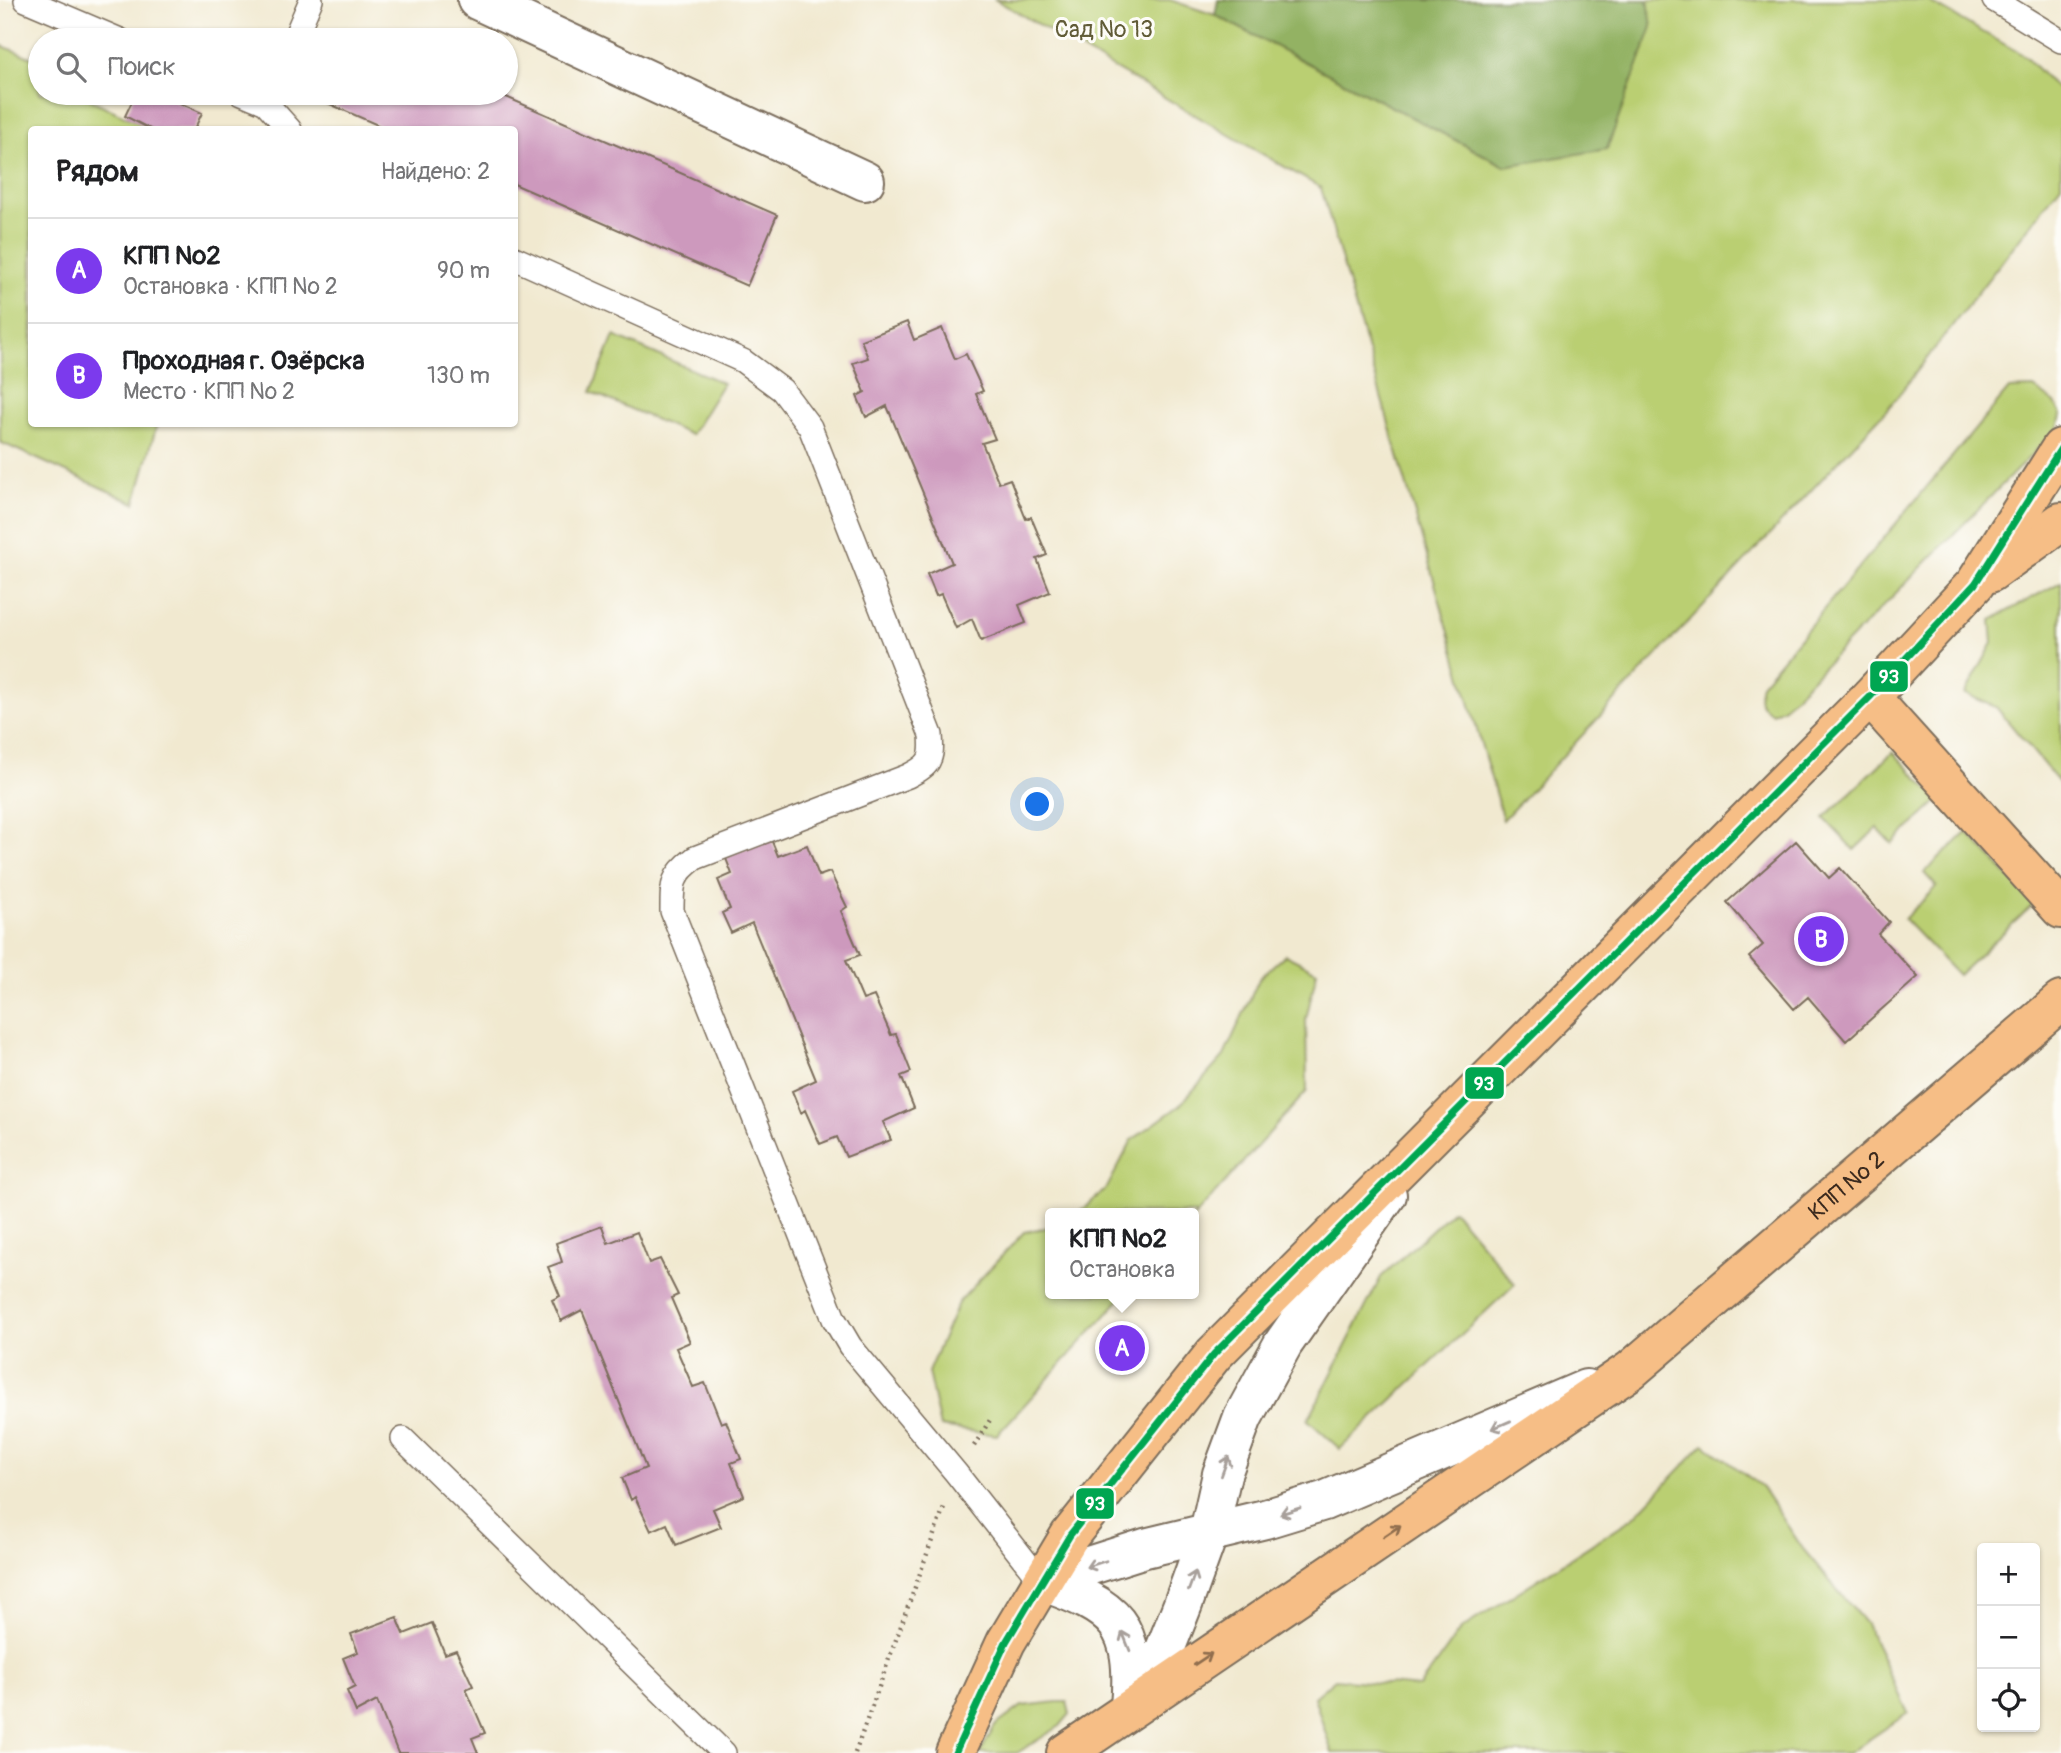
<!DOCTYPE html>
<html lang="ru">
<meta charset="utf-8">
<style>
body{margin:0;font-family:Pangolin,sans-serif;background:#f6f6f6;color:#202124}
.controls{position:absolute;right:21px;bottom:21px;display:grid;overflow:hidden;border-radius:7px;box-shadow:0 2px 5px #0004}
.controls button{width:63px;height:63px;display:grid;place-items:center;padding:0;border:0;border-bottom:2px solid #e0e0e0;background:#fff;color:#202124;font:35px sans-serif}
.you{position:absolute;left:1038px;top:805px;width:24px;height:24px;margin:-18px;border:5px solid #fff;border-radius:50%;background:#1a73e8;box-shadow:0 0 0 10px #1a73e833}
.badge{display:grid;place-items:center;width:46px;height:46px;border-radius:50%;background:#7c3aed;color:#fff;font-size:23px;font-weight:700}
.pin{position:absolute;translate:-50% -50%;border:4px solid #fff;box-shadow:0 2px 7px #0006}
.popup{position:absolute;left:1045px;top:1208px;width:154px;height:91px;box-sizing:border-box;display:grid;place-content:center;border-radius:7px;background:#fff;filter:drop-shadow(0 2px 5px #0005);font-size:23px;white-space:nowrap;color:#757577}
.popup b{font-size:26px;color:#202124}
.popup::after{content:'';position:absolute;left:50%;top:100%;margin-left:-14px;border:14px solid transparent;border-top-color:#fff}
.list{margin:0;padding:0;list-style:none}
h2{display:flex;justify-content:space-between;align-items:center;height:91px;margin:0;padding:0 28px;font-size:30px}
h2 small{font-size:23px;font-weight:400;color:#757577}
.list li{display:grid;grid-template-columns:46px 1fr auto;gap:21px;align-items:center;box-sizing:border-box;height:105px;padding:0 28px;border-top:2px solid #e0e0e0}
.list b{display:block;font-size:26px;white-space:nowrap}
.list p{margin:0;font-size:23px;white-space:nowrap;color:#757577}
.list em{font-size:23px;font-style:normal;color:#757577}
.icon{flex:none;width:38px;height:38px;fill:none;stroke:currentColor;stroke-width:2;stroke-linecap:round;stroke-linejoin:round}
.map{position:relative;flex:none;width:2061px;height:1753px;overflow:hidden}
.search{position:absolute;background:#fff;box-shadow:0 2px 5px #0004;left:28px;top:28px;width:490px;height:77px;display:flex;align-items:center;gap:18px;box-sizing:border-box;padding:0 24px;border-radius:38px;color:#757577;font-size:26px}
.panel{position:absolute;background:#fff;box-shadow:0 2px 5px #0004;left:28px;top:126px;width:490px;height:301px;border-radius:7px}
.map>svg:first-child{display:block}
.green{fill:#bacf72;stroke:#7a7c48;stroke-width:2}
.forest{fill:#93b264;stroke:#676e41;stroke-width:2}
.building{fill:#cd99bd}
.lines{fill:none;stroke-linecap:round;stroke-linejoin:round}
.service-casing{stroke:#7b6d5c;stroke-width:26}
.minor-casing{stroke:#7b6d5c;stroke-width:42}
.tertiary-casing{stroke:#7b6d5c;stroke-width:42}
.primary-casing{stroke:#7b6d5c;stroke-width:42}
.path{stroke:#7b6d5c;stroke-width:4.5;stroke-dasharray:2 5;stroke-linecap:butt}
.service{stroke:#fff;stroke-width:23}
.minor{stroke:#fff;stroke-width:38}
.tertiary{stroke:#fff;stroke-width:38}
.primary{stroke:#f6be86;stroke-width:38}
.bus-1-casing{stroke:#fdfcf7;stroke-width:12}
.bus-1{stroke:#00a651;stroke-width:7}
.oneway{stroke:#a79f9a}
.oneway2{stroke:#8f6d4d}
.labels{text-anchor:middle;stroke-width:6;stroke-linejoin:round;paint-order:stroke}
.park-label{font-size:23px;fill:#615c37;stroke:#fdfcf7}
.street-label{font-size:23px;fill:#3b2a1e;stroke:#fdfcf7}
.line-badge{stroke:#fdfcf7;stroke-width:2.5}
.badge-label{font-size:19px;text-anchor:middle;font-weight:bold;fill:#fff}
</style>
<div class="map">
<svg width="2061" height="1753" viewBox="0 0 2061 1753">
<rect width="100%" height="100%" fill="#fdfcf7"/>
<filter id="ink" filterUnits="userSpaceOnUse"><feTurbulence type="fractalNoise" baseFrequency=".0143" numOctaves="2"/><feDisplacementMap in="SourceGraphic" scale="14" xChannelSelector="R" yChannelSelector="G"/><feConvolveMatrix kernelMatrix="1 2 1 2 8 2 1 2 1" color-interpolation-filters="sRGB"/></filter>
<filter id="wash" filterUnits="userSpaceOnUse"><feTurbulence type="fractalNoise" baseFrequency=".00686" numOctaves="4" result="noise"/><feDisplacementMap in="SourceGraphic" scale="28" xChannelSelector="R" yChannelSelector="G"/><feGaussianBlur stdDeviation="1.57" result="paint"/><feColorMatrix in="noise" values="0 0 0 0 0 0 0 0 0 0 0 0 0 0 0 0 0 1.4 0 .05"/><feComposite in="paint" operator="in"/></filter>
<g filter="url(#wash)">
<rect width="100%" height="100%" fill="#f1e9d0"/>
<!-- green -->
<path class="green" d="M996,0H1170L1215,15L1505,166L1651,27L1648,0H1926L2025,56L2061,93V185L1890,406L1503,820L1321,188Z
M0,45L40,61V93H77L151,129L32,130V424H157L135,503L0,442Z
M614,336L723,383L691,435L591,392Z
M2034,388L2055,403L2061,415L2058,428L1783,708L1772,713C1759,706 1757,699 1761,684L2009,389Z
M2061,582V785L1996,707L1965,694L1993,643L1991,620Z
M1893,752L1939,800L1892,844L1877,828L1854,850L1824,818Z
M1967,832L2034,904L1958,975L1904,919L1937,887L1924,873Z
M1285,955L1317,971L1306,1019L1307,1091L1194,1217V1213H1079L1107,1188L1132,1140L1179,1106L1224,1056L1260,977Z
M1453,1210L1515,1284L1340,1449L1308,1420L1381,1277Z
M1050,1227V1294H1125L997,1435L940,1427L928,1372L958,1303L1024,1232Z
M1704,1444L1761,1486L1803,1549L1866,1624L1908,1713L1849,1753H1332L1314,1697L1335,1679L1419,1687L1461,1629L1634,1517Z
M1057,1702H1067L1070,1714L1060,1726L1017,1753H980L995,1726L1022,1706Z"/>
<!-- forest -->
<path class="forest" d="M1218,0H1648L1652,27L1607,149L1505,166L1215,15Z"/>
<g id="blocks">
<!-- building -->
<path class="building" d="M136,93H158L202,113L194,130H152L125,116Z
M329,93H497L777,215L747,286L514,184V130H389L325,102Z
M907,322L914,340L942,328L955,359L966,354L983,391L976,394L995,439L982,443L999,483L1010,479L1026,519L1031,517L1047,555L1037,559L1050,592L1019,605L1026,623L981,641L972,619L956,628L941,594L936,596L927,574L952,563L887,406L866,417L857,396L865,392L853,363L868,358L861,340Z
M771,839L778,856L807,845L819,876L830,872L847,907L841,911L860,955L846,960L863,1000L874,996L891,1035L896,1034L911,1072L901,1076L914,1108L883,1122L891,1140L846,1157L837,1137L820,1144L805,1110L801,1113L792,1091L816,1080L752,923L731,933L722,913L730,909L718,880L732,874L725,856Z
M1796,841L1829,878L1840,868L1889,922L1878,934L1918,977L1846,1041L1808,997L1794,1009L1749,957L1763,945L1727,902Z
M602,1226L608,1243L637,1232L649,1263L660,1259L678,1295L671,1298L690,1342L676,1348L693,1387L705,1383L721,1423L726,1421L741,1459L731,1463L744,1496L713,1509L721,1527L676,1545L667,1524L651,1531L635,1497L631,1500L622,1478L646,1468L582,1310L561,1321L552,1300L560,1296L548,1267L562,1262L556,1243Z
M397,1617L404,1634L432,1623L445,1654L456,1650L473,1686L466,1689L485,1733L472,1738L478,1753H398L377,1701L356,1712L347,1691L355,1687L343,1658L358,1652L351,1634Z"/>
</g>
</g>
<g filter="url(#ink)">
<use href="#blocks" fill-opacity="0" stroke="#7b6d5c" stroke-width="2"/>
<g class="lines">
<defs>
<path id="service" d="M26,0L120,40
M1994,0L2061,41
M294,40L311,0
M242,93L266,103L290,130
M514,258L743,361L782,390L810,427L931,735C933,760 930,765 908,776L695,858C672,875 672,883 672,911L834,1319L850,1346L956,1473L1041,1581
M403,1439L724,1753"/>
<path id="minor" d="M477,0L865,181"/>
<path id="tertiary" d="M1041,1581L1145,1548L1265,1519L1324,1501L1586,1389
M1041,1581C1117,1608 1137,1623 1130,1708
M1130,1708L1162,1657L1183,1604L1209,1532L1222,1474L1243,1417L1283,1344L1387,1195"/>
<g id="primary">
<path d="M1990,573L2061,522"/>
<path d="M1870,697L2061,909"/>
<path d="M955,1753L1006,1642L1070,1535L1214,1354L1870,697L1975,584L2061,448"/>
<path id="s1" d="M1066,1753L1631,1370L2061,1001"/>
</g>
</defs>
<!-- service casing -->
<use href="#service" class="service-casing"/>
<!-- minor casing -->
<use href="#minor" class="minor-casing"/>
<!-- tertiary casing -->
<use href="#tertiary" class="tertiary-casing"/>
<!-- primary casing -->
<use href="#primary" class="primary-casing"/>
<!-- path -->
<path class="path" d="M974,1446L990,1420
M855,1753L944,1507"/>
<!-- service -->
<use href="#service" class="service"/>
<!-- minor -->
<use href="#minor" class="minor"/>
<!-- tertiary -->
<use href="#tertiary" class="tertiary"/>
<!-- primary -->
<use href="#primary" class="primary"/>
<defs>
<path id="bus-1" d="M955,1753L1006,1642L1070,1535L1214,1354L1870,697L1975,584L2061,448"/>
</defs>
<!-- bus-1 casing -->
<use href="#bus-1" class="bus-1-casing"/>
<!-- bus-1 -->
<use href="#bus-1" class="bus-1"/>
</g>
<!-- one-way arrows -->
<defs><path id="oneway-shaft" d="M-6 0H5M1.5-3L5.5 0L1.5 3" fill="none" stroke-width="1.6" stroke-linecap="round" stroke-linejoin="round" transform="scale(1.75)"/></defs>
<g class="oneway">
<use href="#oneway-shaft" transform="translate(1501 1425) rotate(157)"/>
<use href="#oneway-shaft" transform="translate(1225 1466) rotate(-70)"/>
<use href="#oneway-shaft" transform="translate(1290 1511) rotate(163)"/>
<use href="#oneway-shaft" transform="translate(1096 1564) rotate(162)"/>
<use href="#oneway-shaft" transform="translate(1192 1581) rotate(-70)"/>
<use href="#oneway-shaft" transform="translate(1126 1641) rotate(-112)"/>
</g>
<g class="oneway2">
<use href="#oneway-shaft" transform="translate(1392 1531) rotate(-34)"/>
<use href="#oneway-shaft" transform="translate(1203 1659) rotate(-34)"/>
</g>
</g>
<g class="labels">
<!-- park labels -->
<g class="park-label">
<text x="1104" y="37">Сад № 13</text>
</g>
<!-- street labels -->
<g class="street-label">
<text dy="8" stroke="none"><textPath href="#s1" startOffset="966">КПП № 2</textPath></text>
</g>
</g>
<g class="line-badge">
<rect x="1869" y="660" width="40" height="33" rx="7" fill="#00a651"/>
<rect x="1464" y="1066" width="41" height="34" rx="7" fill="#00a651"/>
<rect x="1075" y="1487" width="40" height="33" rx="7" fill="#00a651"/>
</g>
<g class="badge-label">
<text x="1889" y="683">93</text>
<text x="1484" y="1090">93</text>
<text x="1095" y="1510">93</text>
</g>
</svg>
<div class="controls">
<button>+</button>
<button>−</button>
<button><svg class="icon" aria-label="locate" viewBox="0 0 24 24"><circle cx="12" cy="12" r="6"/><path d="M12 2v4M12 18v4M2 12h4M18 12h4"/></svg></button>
</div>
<div class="you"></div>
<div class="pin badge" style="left:1122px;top:1348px">A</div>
<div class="popup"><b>КПП №2</b>Остановка</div>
<div class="pin badge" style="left:1821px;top:939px">B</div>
<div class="search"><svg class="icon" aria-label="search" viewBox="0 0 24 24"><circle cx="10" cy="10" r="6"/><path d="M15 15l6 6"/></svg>Поиск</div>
<section class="panel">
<h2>Рядом<small>Найдено: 2</small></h2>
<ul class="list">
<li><span class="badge">A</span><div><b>КПП №2</b><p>Остановка · КПП № 2</p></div><em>90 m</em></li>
<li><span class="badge">B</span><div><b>Проходная г. Озёрска</b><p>Место · КПП № 2</p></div><em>130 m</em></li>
</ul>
</section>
</div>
